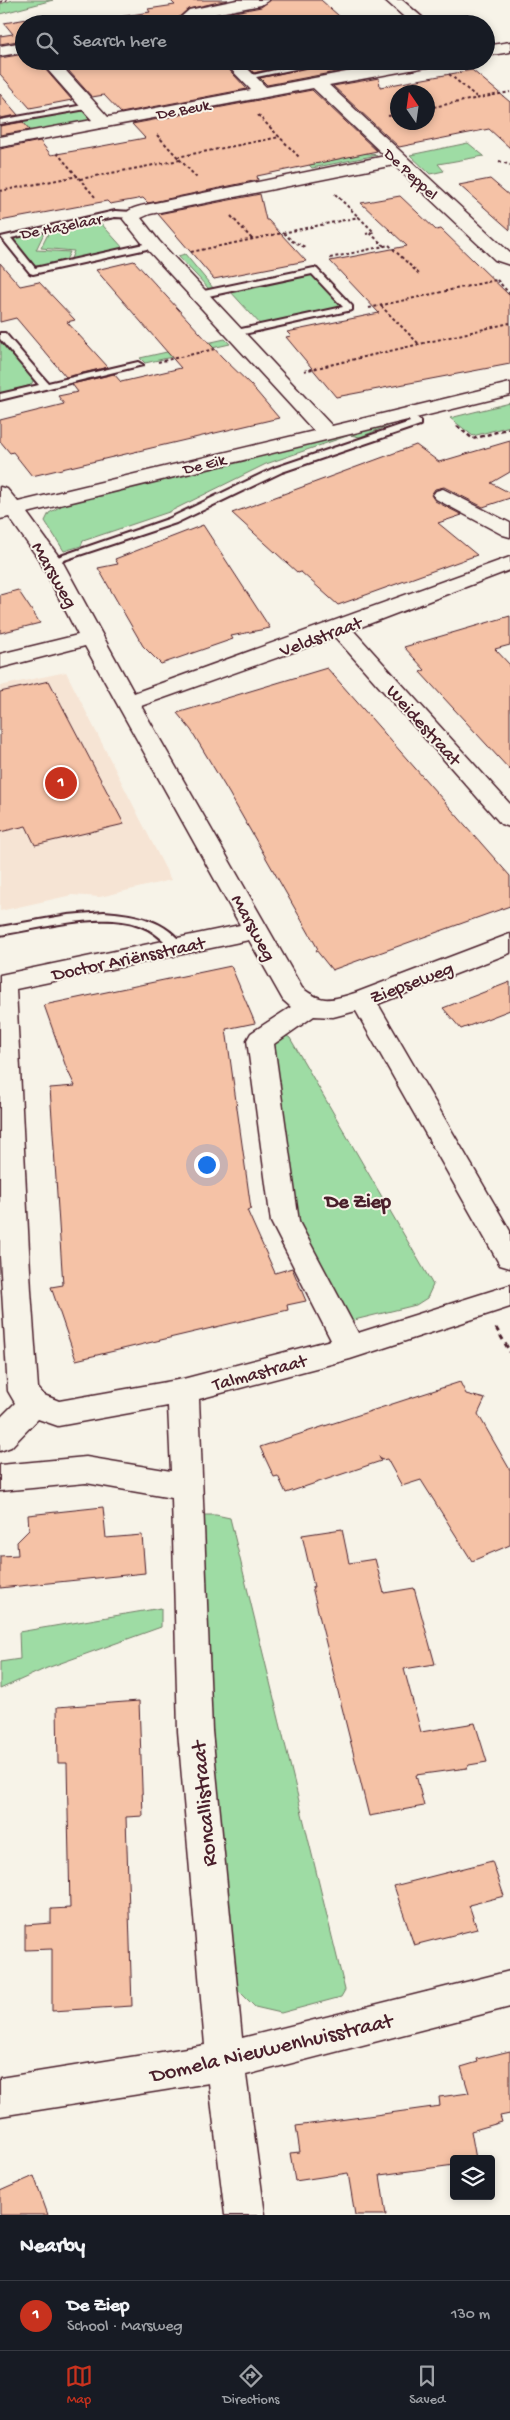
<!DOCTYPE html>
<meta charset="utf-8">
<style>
body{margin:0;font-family:"Gochi Hand",sans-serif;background:#20242c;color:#f1f3f6}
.controls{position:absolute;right:15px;bottom:15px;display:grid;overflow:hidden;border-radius:5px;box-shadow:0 2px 8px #0003}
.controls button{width:45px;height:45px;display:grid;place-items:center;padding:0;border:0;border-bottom:1px solid #363941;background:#171b24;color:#f1f3f6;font:25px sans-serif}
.compass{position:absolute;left:390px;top:85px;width:45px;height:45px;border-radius:50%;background:#171b24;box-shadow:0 2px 8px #0003;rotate:347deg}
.you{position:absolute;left:206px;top:1164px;width:18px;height:18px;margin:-12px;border:4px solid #fff;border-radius:50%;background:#1a73e8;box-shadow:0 0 0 8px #1a73e833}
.badge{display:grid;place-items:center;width:32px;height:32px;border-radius:50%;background:#c8321e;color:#fff;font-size:16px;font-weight:700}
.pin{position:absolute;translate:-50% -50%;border:2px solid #fff;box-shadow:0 1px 5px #0006}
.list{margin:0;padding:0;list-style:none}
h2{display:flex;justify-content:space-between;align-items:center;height:65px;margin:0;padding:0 20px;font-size:21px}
h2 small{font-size:16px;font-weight:400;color:#9ea1a6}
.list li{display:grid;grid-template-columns:32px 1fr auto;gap:15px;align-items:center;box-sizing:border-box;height:70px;padding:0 20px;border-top:1px solid #363941}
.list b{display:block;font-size:19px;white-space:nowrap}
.list p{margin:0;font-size:16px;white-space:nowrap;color:#9ea1a6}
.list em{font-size:16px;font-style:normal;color:#9ea1a6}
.icon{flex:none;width:28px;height:28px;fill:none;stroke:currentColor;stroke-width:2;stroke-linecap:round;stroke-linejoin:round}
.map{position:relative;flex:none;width:510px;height:2215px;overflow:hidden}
.search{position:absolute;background:#171b24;box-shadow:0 2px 8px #0003;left:15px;right:15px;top:15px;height:55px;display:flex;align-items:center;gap:12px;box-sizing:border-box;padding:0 18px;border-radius:28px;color:#9ea1a6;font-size:19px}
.sheet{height:135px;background:#171b24}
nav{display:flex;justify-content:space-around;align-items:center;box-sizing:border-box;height:70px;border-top:1px solid #363941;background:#171b24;font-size:14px;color:#9ea1a6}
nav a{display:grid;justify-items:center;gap:2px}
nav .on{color:#c8321e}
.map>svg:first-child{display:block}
.built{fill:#f6e4d4}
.green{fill:#9edca4;stroke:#747e68}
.building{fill:#f5c2a6;stroke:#4a1f2b;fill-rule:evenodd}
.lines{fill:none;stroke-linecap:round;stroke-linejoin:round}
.service-casing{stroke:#4a1f2b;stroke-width:4}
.minor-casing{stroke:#4a1f2b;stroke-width:3}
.path-far2{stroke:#4a1f2b;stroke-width:2;stroke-dasharray:3 2.5;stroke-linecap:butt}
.path-far1{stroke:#4a1f2b;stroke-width:2.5;stroke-dasharray:4 3;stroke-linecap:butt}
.path{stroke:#4a1f2b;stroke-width:3;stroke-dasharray:5 4;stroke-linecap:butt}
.service{fill:#f7f3e8;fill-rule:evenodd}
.minor{fill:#f7f3e8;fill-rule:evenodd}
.labels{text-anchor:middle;stroke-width:4;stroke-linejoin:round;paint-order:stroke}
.far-street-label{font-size:16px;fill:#4a1f2b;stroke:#f7f3e8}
.street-label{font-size:19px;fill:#4a1f2b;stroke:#f7f3e8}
.neighbourhood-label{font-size:20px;font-weight:bold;fill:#4a1f2b;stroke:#f7f3e8}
.near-street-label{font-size:22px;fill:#4a1f2b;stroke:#f7f3e8}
</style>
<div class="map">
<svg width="510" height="2215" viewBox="0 0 510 2215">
<rect width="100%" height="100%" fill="#f7f3e8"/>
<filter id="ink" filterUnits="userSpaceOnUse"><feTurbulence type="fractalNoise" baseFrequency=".02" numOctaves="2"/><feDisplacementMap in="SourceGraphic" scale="10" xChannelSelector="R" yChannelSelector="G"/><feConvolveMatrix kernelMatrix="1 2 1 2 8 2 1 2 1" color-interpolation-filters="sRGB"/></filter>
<g filter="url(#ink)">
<!-- built -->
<path class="built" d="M66,672L171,880L100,897L72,895L0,911V686Z"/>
<!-- green -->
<path class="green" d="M13,0H53L0,14V4Z
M344,61H407L274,86L262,82L256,78Z
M85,110L93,120L0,137V124Z
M468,143L484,156L438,164L444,171L430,174L410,155Z
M364,153L377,155L312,168L309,165Z
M98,220L124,249L70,261L74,251L41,248L50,230Z
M45,231L36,250L70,252L65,262L42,266H34L13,241L16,237Z
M185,254L214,289L210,290L178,256Z
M306,275L314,276L340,305L339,307L261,325L230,291Z
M225,339L230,344L145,363L140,358Z
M0,342L4,343L34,379L31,385L0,394Z
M510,403V426L473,436L450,418Z
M401,421L360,437L350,435L266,464L169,512L83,541L81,546L64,551L45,521L49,513L61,506L60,504Z
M277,1029L290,1038L433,1285L427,1298L416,1305L342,1323L290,1223L271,1030Z
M196,1515H216L230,1518L345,1990L341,1997L281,2013L255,2007L227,1979Z
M161,1608V1627L47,1668L0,1689V1662L20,1659L19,1632Z"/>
<!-- building -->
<path class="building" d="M170,0H228L188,9L178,18L182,24H75L150,12L148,9L175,5Z
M271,0H321L348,24H202L199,19L261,7Z
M33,18L38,24H24V40L0,44V36L13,34L4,23Z
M24,54V61H38L72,100L30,108L0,74V58Z
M60,61H221L247,89L121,113L104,95L92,97Z
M243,61H306L254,73Z
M336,61H378V64L267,85L260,78Z
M472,70L510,102V148L489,129L399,147L333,86L379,78L380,87ZM398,92H428V122H398Z
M312,90L377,151L257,176L258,180L148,203L143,198L110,204L107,201L0,221V149L40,141L51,155L97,147L145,138L132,124Z
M0,94L18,115L0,118Z
M23,122L30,130L0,135V126Z
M490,179L510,196V230L459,185Z
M260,194L266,220H268L306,261L214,279L158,214Z
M400,196L436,230L441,229L510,296V364L336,397L286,337L291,336L287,332L379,313L330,261L407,246L361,203Z
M134,261L222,357L251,385L279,418L32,476L13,452L10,453L0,441V420L64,404L58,396L78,392L72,384L114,374L121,382L181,368L96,270Z
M0,263L20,286L39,282L75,320L67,322L108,367L66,377L16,318L0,322Z
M510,441V472L491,483L510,493V498L483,507L444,487L435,489L431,495L435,501L462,515L438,523L477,555L338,605L301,572L298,573L232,513L416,445L439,462Z
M203,525L270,628L231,636L233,639L161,664L143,646L98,568L118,564L115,559Z
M18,590L40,623L0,633V595Z
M510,616V645L495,649L510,665V770L420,672L425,670L404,647Z
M327,668L510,876V906L332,970L316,950L318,949L229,793L191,730L177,713Z
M49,681L124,824L35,845L26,826L0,832V692Z
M231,966L255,1023L226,1029L251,1209L247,1210L275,1273L292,1268L306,1301L287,1305L288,1310L76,1360L51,1287L63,1285L50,1088L75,1086L66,1067L44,1005Z
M510,982V1010L461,1029L443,1008Z
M460,1382L466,1394L485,1399L478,1414L510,1470V1545L472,1561L421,1480L402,1486L387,1459L382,1460L379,1456L381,1461L286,1493L278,1476L274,1477L260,1447Z
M103,1507L106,1538L142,1535L145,1573L0,1588V1556L18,1555L17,1542L29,1530L28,1515Z
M342,1529L349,1563L375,1559L384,1593L414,1588L435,1664L404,1669L421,1732L475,1723L487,1762L469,1765L467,1768L416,1775L424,1806L369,1816L312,1587H314L302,1535Z
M139,1701L143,1816L126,1817L132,2006L52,2011V1949L25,1950V1925L51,1923V1909L70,1908L67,1763H58L57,1707Z
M492,1861L504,1896L469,1905L477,1929L414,1945L394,1886Z
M510,2051V2114L500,2116L502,2122L471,2131L476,2159H454V2165L380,2175L386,2215H355L348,2173L295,2181L290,2153L300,2152L296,2126L440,2106L439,2097L469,2093L461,2067L478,2062L477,2059Z
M34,2176L48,2215H0V2191Z"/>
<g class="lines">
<defs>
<path id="service" d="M316,61H334L247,79L243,77Z
M89,104L93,106L92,108L0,124V120Z
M115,211L133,212L137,215L133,218L115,217L11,238L35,268L153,242L156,243V247L33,274L30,273L1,237Z
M314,268L317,269L352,306V310L235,336L230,333L232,331L343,307L312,274L199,298L194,295L199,292Z
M0,333H5L48,383L138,362L143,365L0,400V394L39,385L0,339Z
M408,411L420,421V425L282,472L176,523L55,563L51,564L46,561L168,519L274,468L410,422L403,414Z
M104,912C134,914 167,920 184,947L178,951L173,950C164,940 153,930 139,925C100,911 40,929 0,935V927L68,915Z"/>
<path id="minor" d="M237,0H269L261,5L199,17L196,19L200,24H184L180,18L189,10Z
M385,0H402L430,24H412Z
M24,42V52L0,56V46Z
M510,42V52L486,56V46Z
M40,61H57L108,117L251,90L223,61H240L266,87L405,61H440L432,66L329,85L510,253V265L495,260L394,165L150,214L141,218L159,241L332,426L510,383V395L27,513L62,561L134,693L510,557V570L353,630L510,804V827L501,824L335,637L141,706L302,988C323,1004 331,1000 355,993L510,934V953L378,1004L510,1231V1268L500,1265L356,1011L333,1017L314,1016L274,1044L299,1222L358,1333L510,1285V1307L350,1359L199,1399L212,1731L242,2038L510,1971V2007L246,2075L265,2215H225L209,2083L0,2116V2078L205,2045L178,1731L172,1498L86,1483L0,1491V1465L86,1457L171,1471L168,1406L58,1426L38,1419L11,1447L0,1451V1418L15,1403L8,1391L0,1257V975L240,925L85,646L0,668V654L78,635L40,561L9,517L0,519V487L7,489L18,502L314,431L147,249L123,219C126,209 136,207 145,205L385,156L313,88L0,147V137L92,120ZM249,940L283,1000L291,1007L251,1033L247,1040L271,1222L331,1340L183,1379L59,1401L44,1395L38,1388L31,1291L16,989Z
M443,489L510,523V537L503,535L436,499L433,495L436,491Z"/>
</defs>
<!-- service casing -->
<use href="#service" class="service-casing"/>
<!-- minor casing -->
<use href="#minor" class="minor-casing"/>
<!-- path-far2 -->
<path class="path-far2" d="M0,2L7,0
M449,74L479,99
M428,108L510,92
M258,115L299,157
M388,116L398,114
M157,135L197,178
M57,153L96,198
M177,157L280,137
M499,161L510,165
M80,179L180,160
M0,191L78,176
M335,194L374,232L366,234
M231,216L252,239
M284,233L292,241L305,247
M370,233L384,246
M191,252L359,217
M330,258L389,245L419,274
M497,280L510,294
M381,306L419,344
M369,308L496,280
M158,362L215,349
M304,371L510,323"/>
<!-- path-far1 -->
<path class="path-far1" d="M457,426L473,439L510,428"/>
<!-- path -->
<path class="path" d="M496,1328L510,1352"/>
<!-- service -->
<use href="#service" class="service"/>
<!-- minor -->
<use href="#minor" class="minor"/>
</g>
</g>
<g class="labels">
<!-- far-street labels -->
<g class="far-street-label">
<text transform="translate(183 108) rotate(-11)" y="6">De Beuk</text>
<text transform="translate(412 173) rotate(43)" y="6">De Peppel</text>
<text transform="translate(61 225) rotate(-11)" y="6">De Hazelaar</text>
<text transform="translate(204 463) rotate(-14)" y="6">De Eik</text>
</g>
<!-- street labels -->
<g class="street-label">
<text transform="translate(56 574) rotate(60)" y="7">Marsweg</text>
<text transform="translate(320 635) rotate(-20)" y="7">Veldstraat</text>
<text transform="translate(425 724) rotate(48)" y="7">Weidestraat</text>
<text transform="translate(255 927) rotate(61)" y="7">Marsweg</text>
<text transform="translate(128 957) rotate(-12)" y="7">Doctor Ariënsstraat</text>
<text transform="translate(411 981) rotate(-21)" y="7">Ziepseweg</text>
<text transform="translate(259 1371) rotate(-15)" y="7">Talmastraat</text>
</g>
<!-- neighbourhood labels -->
<g class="neighbourhood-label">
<text x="358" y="1207">De Ziep</text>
</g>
<!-- near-street labels -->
<g class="near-street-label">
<text transform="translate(202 1804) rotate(-95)" y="8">Roncallistraat</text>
<text transform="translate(271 2046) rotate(-13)" y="8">Domela Nieuwenhuisstraat</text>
</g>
</g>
</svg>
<div class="controls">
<button><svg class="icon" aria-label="layers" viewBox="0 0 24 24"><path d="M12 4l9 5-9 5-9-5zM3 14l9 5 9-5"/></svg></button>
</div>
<svg class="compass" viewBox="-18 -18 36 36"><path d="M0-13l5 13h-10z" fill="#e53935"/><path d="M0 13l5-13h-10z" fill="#9ea1a6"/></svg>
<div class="you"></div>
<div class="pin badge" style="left:61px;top:783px">1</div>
<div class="search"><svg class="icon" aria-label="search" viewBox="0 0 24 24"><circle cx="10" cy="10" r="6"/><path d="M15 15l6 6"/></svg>Search here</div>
</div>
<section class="sheet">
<h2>Nearby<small></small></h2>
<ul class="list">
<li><span class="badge">1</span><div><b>De Ziep</b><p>School · Marsweg</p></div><em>130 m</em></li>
</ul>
</section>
<nav>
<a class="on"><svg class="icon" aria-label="map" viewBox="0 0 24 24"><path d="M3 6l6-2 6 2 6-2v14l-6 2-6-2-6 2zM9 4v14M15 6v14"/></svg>Map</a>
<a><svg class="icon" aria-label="directions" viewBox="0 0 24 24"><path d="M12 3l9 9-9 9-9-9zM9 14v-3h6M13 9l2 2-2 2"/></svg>Directions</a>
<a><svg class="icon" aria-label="saved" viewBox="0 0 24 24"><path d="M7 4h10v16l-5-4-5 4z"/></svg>Saved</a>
</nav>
